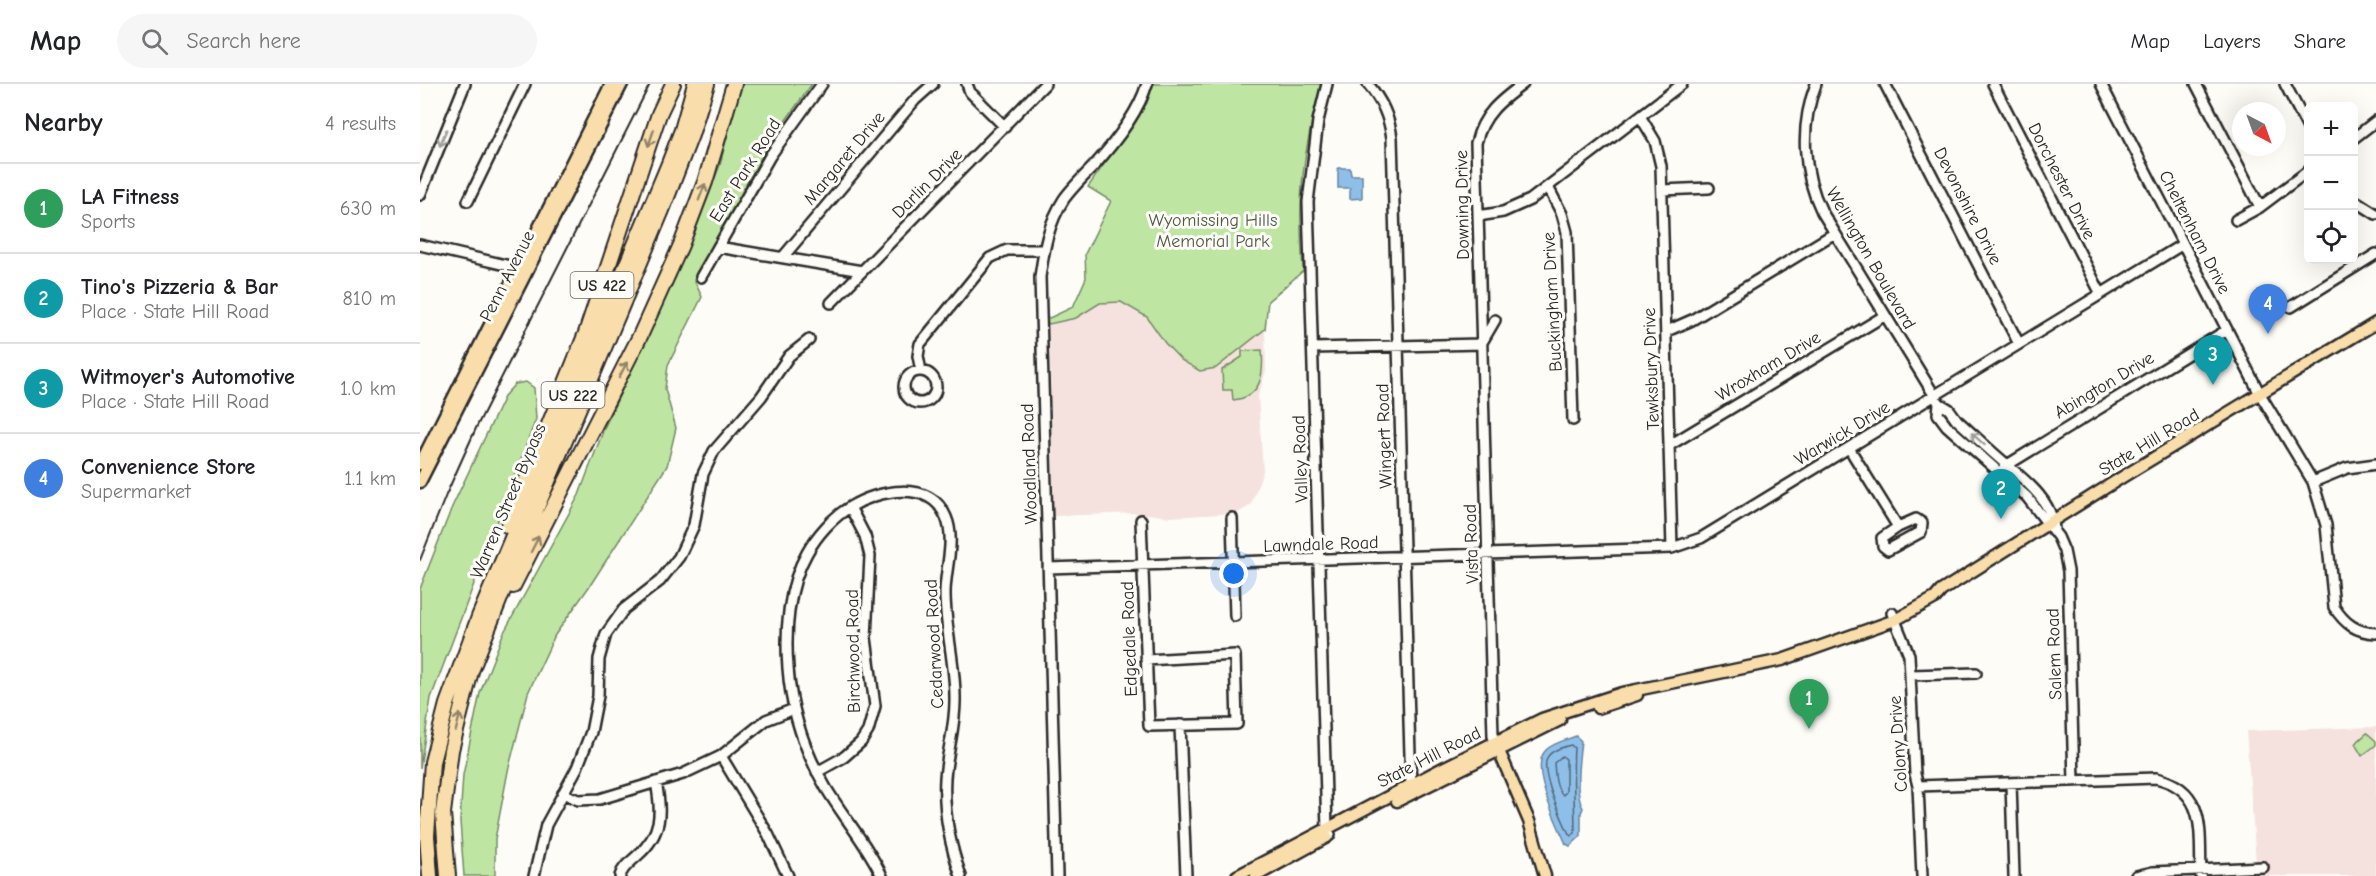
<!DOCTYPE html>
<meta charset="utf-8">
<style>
body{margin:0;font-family:"Comic Neue",sans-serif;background:#f6f6f6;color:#202124}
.controls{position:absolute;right:18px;top:18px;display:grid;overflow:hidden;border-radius:9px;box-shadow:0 6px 24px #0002}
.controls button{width:54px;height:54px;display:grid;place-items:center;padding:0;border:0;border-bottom:2px solid #e0e0e0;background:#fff;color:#202124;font:30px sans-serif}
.compass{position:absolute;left:1812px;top:18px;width:54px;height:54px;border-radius:50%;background:#fff;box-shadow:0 6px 24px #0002;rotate:139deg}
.you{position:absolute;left:814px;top:490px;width:21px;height:21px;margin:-15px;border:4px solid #fff;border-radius:50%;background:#1a73e8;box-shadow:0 0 0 9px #1a73e833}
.badge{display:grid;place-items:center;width:39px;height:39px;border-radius:50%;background:#7c3aed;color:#fff;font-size:20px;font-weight:700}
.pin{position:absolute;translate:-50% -50px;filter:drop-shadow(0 2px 3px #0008)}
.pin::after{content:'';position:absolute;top:32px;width:21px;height:18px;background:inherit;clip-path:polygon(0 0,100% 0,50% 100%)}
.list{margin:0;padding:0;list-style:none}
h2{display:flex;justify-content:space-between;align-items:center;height:78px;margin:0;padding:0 24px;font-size:26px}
h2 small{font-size:20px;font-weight:400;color:#757577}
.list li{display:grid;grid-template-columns:39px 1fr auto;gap:18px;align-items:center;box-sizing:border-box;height:90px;padding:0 24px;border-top:2px solid #e0e0e0}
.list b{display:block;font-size:22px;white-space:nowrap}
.list p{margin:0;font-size:20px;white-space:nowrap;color:#757577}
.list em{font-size:20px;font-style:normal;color:#757577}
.icon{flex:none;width:33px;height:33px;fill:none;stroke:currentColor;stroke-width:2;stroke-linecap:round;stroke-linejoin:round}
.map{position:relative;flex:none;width:1956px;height:792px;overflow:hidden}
header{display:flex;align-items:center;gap:36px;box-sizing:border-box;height:84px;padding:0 30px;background:#fff;border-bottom:2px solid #e0e0e0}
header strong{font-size:28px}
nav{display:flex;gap:33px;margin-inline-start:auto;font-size:21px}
.search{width:420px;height:54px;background:#f6f6f6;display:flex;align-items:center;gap:15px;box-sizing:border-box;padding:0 21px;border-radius:33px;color:#757577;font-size:22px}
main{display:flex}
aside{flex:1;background:#fff}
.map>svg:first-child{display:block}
.built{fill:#f5e2de}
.green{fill:#bee6a2;stroke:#748866;stroke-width:1.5}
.water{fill:#8dbfe9;stroke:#66849d;stroke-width:1.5}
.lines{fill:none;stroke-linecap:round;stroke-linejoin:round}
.shore{stroke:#526677;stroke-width:1.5}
.minor-casing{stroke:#2b2b2b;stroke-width:14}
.major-casing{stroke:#2b2b2b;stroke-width:15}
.highway-casing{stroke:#2b2b2b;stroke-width:18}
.minor{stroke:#fdfcf7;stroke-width:9}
.major{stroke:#f9deab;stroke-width:10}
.highway{stroke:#f9deab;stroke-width:14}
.rail{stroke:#2b2b2b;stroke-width:2}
.oneway{stroke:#9e9e9b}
.oneway2{stroke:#92846b}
.labels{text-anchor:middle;stroke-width:6;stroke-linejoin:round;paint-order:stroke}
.shield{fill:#fdfcf7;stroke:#6a6a68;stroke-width:1.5}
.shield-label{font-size:16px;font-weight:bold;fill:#2b2b2b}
.street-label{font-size:18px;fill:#2b2b2b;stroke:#fdfcf7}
.park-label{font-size:18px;fill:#505a49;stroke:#fdfcf7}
</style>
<header>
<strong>Map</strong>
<div class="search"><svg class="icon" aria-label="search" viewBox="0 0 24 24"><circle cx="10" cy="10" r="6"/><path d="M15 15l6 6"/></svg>Search here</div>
<nav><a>Map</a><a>Layers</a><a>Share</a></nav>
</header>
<main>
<aside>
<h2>Nearby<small>4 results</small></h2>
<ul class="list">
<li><span class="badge" style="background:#2e9e5b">1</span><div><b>LA Fitness</b><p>Sports</p></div><em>630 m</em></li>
<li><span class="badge" style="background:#0f9aa8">2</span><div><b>Tino's Pizzeria &amp; Bar</b><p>Place · State Hill Road</p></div><em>810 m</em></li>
<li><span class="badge" style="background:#0f9aa8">3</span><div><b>Witmoyer's Automotive</b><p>Place · State Hill Road</p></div><em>1.0 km</em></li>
<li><span class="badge" style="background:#3f7fe0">4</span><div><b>Convenience Store</b><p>Supermarket</p></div><em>1.1 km</em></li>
</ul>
</aside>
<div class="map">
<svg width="1956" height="792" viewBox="0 0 1956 792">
<rect width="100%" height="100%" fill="#fdfcf7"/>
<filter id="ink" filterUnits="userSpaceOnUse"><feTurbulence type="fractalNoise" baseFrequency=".0167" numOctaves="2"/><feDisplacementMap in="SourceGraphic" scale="12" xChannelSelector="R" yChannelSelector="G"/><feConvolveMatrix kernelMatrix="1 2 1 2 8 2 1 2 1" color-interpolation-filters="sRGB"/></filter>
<g filter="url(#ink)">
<!-- built -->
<path class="built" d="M701,218L727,233L745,259L796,283L845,245L846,287L838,312L843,387L831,421L818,429L750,433L720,429L634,432L629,240L656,234L680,219Z
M1956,643V792H1837L1826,647Z"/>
<!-- green -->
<path class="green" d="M320,0H392L348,61L274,196L282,213L248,281L245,305L256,344L247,382L171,500L135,551L108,609L88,687L75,755V792H44L40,737L43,691L60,609L83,550L159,411L185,342L256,192L300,81Z
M733,0H903C890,39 882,81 881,122C880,144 882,165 883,187L848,217L845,245L796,284L780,287L761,276L745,259L727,233L701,218L680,219L656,234L629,240L625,236L653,223L666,194L665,170L691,117L668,103L727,19Z
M842,266C844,290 842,313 813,316L812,306H803L802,286L822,273V267Z
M106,298L114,304L116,335L11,614L0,684V505L32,423L85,311L95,300Z
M1947,649L1956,657V661L1942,672L1935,660Z"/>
<!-- water -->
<path class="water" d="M918,84H930L931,91H942V114L930,115V104H918Z
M1156,652L1161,657C1159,674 1154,710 1163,724L1161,729V752L1150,762L1146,760C1138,741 1108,683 1126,666C1133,659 1146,656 1156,652Z"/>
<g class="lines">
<!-- shore -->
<path class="shore" d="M1151,661L1154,664C1152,693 1155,721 1155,749L1151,752L1149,750C1142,734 1120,690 1127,674C1131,666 1143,663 1151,661Z
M1142,672L1146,675V708L1143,711C1135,704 1135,690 1134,679Z"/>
<defs>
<path id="minor" d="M547,0L550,8L585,43
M907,0L898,37L888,118L907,745L910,751
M948,0C962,17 969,32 972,54L991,705
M1396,0C1380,42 1382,87 1402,128L1519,319L1529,325L1537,336C1554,351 1569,366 1586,380C1606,397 1632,417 1634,445
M1465,0L1599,260
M1573,0L1681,210
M1681,0L1840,310L1893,398L1906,441L1914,523C1925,540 1936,548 1956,549
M1776,0L1840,123
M1865,0L1888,44
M1220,32L1235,57L1241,82L1252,464
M1934,54L1956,37
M1128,103L1142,130L1147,148L1153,336
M1242,106L1289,104
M0,111L45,0
M1934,116L1956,130
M48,117L105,0
M1058,132L1083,128L1110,116L1262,0
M1816,136L1840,123L1888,87
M0,161L103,185
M298,163L442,187
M363,173L495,16L513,0
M281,193L350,72L402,0
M411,219L625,0
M1871,223L1956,170
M1247,247L1272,236L1415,149
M1061,260L1075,236
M893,264L1061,260
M484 303a16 16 0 1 1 32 0a16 16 0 1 1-32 0Z
M501,287L498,272L500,260L570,174L587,166H624
M1519,319L1518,330L1527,342L1607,413L1638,453L1644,467L1648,487L1654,697
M1250,361L1464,232
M1429,364L1478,443
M1584,383L1807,246
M1893,398L1927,384L1956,380
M812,434L815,532
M1496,435L1502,439L1501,448L1468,466L1463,462L1462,454L1478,443Z
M721,436C723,504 726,573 729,642L817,640L815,571L726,576
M628,484L1252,464L1281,454L1763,160
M1472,529L1489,571L1495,690L1498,702L1502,792
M1491,591L1556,589
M760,641L766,792
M1075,658L1073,652L1056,59C1063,30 1080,17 1103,0
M301,672L348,750L368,792
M397,688L424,673L441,658L448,647L455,622L446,554L450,472L445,452L430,423
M1591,699L1594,792
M1498,702L1736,694C1788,706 1779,749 1781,792
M143,709L158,716L180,715L263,690L301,672L346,636L374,625
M114,792L126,741L157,684L171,648L178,612L179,575L186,550L204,525L240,497L259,473L274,441L283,390L294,367L341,313L369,272L389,256
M200,792C203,782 211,778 218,771C242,750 242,728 236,698
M462,792C447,760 424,734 406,704C385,668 371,626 368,584C365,547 368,502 387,469C397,451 413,433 430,423C458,406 510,395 526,433C536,456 525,485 525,509C525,544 535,578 535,613C536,641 527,667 525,694C523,728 530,761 541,792
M637,792L620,193C624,165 628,140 644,115C652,104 662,94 672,84C693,61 718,30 727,0
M1716,792L1733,788L1843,783"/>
<path id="major" d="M0,380L191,0
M0,398L202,0
M1178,624L1217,611
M1076,660L1109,737L1125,792
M977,717L1140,636
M817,792L1025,683L1122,635L1202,609L1362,576L1475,536L1515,514L1521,507L1704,392L1956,239
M836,792L907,753"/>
<path id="highway" d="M88,442L166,249L239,30L253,0
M93,502L220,252L261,161L285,98L314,0
M10,792L7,752L12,678L27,620L59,533L248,82L262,46L275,0
M28,792L23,729L31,666L51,587L104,454L242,126L271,51L287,0"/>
</defs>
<!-- minor casing -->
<use href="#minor" class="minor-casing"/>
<!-- major casing -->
<use href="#major" class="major-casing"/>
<!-- highway casing -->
<use href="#highway" class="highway-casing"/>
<!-- minor -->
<use href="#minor" class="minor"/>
<!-- major -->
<use href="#major" class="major"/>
<!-- highway -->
<use href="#highway" class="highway"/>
<!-- rail -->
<path class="rail" d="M0,476L26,411L57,342L230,0"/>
</g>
<!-- one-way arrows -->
<defs><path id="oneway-shaft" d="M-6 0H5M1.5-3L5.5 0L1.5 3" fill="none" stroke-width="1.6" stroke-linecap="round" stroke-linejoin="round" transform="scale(1.5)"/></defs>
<g class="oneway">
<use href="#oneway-shaft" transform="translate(23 54) rotate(112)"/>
<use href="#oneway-shaft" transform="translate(1558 355) rotate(-138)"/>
</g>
<g class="oneway2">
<use href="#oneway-shaft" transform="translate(231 54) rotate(109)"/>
<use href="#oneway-shaft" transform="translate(282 108) rotate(-69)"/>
<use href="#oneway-shaft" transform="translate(203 286) rotate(-63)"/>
<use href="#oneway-shaft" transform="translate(115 460) rotate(-63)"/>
<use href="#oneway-shaft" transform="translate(38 638) rotate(-76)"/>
</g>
</g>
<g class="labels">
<!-- shield labels -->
<g class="shield">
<rect x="150.5" y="188" width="63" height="26" rx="4.5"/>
<rect x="121.5" y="298" width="63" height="26" rx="4.5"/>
</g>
<g class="shield-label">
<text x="182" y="207">US 422</text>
<text x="153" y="317">US 222</text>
</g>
<!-- street labels -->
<g class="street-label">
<text transform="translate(424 74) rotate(-50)" y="6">Margaret Drive</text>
<text transform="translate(325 86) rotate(-58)" y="6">East Park Road</text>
<text transform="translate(1642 97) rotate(63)" y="6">Dorchester Drive</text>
<text transform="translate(507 99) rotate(-45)" y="6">Darlin Drive</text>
<text transform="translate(1042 121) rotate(-91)" y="6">Downing Drive</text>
<text transform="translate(1548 122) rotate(63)" y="6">Devonshire Drive</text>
<text transform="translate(1775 148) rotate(63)" y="6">Cheltenham Drive</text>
<text transform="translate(1451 174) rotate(60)" y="6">Wellington Boulevard</text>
<text transform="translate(87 192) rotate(-63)" y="6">Penn Avenue</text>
<text transform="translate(1132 218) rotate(-93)" y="6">Buckingham Drive</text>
<text transform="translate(1348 282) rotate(-31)" y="6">Wroxham Drive</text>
<text transform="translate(1231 285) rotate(-92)" y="6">Tewksbury Drive</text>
<text transform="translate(1684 301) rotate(-31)" y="6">Abington Drive</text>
<text transform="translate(1422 349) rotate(-31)" y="6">Warwick Drive</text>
<text transform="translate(964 352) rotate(-92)" y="6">Wingert Road</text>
<text transform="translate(1729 358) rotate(-31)" y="6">State Hill Road</text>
<text transform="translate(880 375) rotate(-92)" y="6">Valley Road</text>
<text transform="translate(609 380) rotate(-92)" y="6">Woodland Road</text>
<text transform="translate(88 417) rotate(-67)" y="6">Warren Street Bypass</text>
<text transform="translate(901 460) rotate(-2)" y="6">Lawndale Road</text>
<text transform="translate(1051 460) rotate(-92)" y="6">Vista Road</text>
<text transform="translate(709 555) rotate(-92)" y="6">Edgedale Road</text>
<text transform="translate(514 560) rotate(-93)" y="6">Cedarwood Road</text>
<text transform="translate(433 567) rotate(-91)" y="6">Birchwood Road</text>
<text transform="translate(1634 570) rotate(-92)" y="6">Salem Road</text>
<text transform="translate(1478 660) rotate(-94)" y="6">Colony Drive</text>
<text transform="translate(1009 673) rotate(-27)" y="6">State Hill Road</text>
</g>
<!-- park labels -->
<g class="park-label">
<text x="793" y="142">Wyomissing Hills<tspan x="793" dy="21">Memorial Park</tspan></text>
</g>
</g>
</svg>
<div class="controls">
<button>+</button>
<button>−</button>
<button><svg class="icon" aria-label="locate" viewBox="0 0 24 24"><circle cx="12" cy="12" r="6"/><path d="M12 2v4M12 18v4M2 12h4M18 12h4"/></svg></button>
</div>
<svg class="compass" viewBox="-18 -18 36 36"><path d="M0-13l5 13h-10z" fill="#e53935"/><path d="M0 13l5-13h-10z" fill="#757577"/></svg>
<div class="you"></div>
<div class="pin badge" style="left:1389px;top:645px;background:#2e9e5b">1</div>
<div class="pin badge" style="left:1581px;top:435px;background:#0f9aa8">2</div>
<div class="pin badge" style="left:1793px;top:301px;background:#0f9aa8">3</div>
<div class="pin badge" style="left:1848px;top:250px;background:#3f7fe0">4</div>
</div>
</main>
